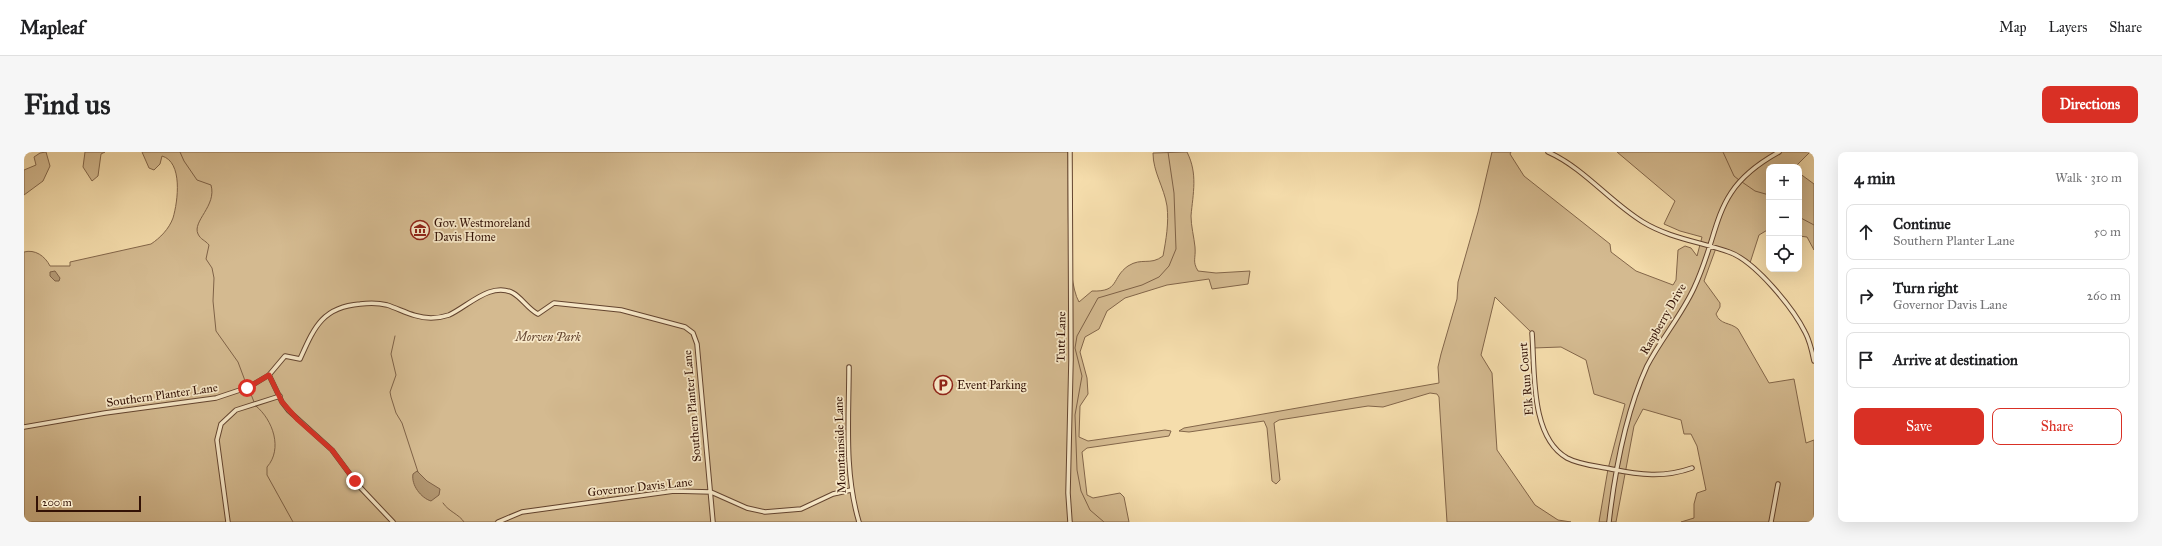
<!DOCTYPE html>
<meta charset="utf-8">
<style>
body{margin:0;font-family:"IM FELL Great Primer",serif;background:#f6f6f6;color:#202124}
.controls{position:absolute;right:12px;top:12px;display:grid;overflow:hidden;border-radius:8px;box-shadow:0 4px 16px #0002}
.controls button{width:36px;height:36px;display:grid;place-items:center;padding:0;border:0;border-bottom:1px solid #e0e0e0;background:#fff;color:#202124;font:20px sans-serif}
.scale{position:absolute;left:12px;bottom:10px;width:105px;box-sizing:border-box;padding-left:4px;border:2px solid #321105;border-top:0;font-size:11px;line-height:14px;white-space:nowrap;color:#321105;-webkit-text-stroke:3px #f8e9c9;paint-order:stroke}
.stop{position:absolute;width:12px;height:12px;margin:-9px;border:3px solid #d93025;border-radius:50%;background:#fff}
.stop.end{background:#d93025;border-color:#fff;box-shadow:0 1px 4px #0008}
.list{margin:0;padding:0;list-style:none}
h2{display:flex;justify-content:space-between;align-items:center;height:52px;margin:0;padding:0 16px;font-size:17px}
h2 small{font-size:13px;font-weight:400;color:#757577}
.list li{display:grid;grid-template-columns:26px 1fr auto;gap:12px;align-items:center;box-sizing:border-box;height:56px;margin:0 8px 8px;padding:0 8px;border:1px solid #e0e0e0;border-radius:8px}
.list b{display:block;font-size:15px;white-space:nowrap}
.list p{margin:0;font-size:13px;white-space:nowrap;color:#757577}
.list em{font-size:13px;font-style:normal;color:#757577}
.actions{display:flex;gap:8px;padding:12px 16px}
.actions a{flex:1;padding:9px 0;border:1px solid #d93025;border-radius:8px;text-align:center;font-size:14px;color:#d93025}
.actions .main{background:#d93025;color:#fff}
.icon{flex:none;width:22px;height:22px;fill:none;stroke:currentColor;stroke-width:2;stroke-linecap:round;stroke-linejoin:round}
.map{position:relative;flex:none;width:1790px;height:370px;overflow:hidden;border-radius:8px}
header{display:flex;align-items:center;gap:24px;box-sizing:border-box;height:56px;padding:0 20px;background:#fff;border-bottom:1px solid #e0e0e0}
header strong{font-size:19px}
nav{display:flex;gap:22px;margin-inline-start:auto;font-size:14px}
.intro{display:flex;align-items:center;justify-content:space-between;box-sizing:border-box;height:96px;padding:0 24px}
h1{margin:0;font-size:28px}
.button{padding:10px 18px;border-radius:8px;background:#d93025;color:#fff;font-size:14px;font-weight:700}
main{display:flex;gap:24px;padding:0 24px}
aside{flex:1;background:#fff;border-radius:8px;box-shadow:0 4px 16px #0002}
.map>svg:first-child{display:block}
.green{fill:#d4ba90;stroke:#83664a}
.water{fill:#b39873;stroke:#7f6247}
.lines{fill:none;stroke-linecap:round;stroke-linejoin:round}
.stream{stroke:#7f6247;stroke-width:1}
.street-casing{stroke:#63442f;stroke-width:5.5}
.street{stroke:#f8e9c9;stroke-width:3.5}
.route{stroke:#d93025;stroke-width:5}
.labels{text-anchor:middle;stroke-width:3.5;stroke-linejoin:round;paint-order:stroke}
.poi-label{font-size:12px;fill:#321105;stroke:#f8e9c9;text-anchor:start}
.street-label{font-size:12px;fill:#321105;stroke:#f8e9c9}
.park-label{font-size:12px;font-style:italic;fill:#63442f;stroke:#f8e9c9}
</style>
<header>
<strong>Mapleaf</strong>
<nav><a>Map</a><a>Layers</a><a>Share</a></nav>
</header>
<div class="intro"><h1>Find us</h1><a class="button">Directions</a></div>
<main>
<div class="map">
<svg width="1790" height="370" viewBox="0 0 1790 370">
<rect width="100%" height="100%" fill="#f5ddac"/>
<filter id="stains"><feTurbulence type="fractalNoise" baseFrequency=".005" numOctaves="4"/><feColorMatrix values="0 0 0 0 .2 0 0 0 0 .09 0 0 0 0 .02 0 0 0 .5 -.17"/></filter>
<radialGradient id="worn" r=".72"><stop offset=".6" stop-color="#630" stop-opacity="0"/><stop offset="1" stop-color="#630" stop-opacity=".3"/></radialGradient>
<!-- green -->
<path class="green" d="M22,0L26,14L19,29L0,43V18L12,13L10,5L16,1Z
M61,0H81L77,2L74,24L68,29L59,15Z
M118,0H1044C1045,33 1041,126 1055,150L1068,139C1096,140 1087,126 1104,114C1118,105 1126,114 1139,104C1142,88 1145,71 1143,54C1140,35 1129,20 1129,1L1163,0C1174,22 1169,41 1167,64C1167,74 1170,85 1171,95C1172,107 1168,109 1174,119L1192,121L1226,119L1224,132L1188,137L1185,127L1143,133L1101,146L1083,159L1075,177L1061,185L1056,200L1063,226L1064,242L1056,254L1055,285L1064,289L1141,278L1147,279L1145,284L1063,296L1058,300L1063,343L1069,346L1096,341L1100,345L1105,370H0V100C11,97 21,104 26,114H46V110L127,92C136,86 145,77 149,66C154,49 159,10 138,4L136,12L130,18L125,16Z
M1468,0H1487L1486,2L1500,24L1586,92L1587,100L1612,119L1649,133L1652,128L1654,98L1661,94L1667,96L1673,104L1678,85L1656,79L1640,72L1651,49L1593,0H1786L1771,15H1745V77L1735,83L1726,111L1692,96L1680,129L1696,151V155L1692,162C1696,173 1706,170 1714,177L1745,231L1770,227L1782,291L1790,288V370H1657L1670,366V352L1673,341L1682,338L1673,294L1667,282H1660L1657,268L1619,257L1610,274L1592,370H1575L1584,317L1601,252L1570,242L1562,208L1537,195L1509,196L1508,181L1471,145L1457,203L1468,221L1473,298L1511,353L1534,368L1547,370H1423L1415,245L1413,242L1406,241L1359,255L1344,254L1255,268L1250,271L1256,328L1252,332L1248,329L1243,276L1240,269L1165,280L1155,279L1160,276L1415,231L1414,215L1417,202L1433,147L1434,130L1454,60Z
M1775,21L1790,32V98L1783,85L1775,84Z"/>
<!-- water -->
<path class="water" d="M31,119L36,126L35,129H31L26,124V120Z
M393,319L403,329L416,337L415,343L407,349C397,346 387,333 389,322Z"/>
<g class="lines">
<!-- stream -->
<path class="stream" d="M156,0L160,9L173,28L187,33C193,54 168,69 174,82C177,88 181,88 185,93L182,107L188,116L190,126L189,149L192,179L214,210L223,234
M1699,0L1710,24L1715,28
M1718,30L1731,39L1745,43
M1775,65L1790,73
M371,184L367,202L372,223L366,240L367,245L372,261L378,271L394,320
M225,237L230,250
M232,254C249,268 259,297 243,315V323L269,370
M419,351C425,360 435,362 440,370
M1080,370L1066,358L1057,339L1053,318L1051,263L1058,224L1051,196L1053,184L1074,146L1118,133L1135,125L1145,114L1152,97L1150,41L1144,0"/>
<defs>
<path id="street" d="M1524,0C1560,16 1586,50 1619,70C1645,86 1677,90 1705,100C1731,109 1769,156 1781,180C1786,189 1788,199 1790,209
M1508,181C1511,219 1506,285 1543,306C1556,313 1573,314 1587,317C1616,323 1640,326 1668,316
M825,215C825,266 820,320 835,370
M245,223L258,250L265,259L308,298L334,333L369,370
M0,275L81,261L192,246L225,235L245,223L261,204L276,207C290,176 298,155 336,152C345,151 355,151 363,153C378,158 391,166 407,166C413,166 419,165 425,163C443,155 467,129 489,141C498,146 504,157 514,162L530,151L597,158L661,175L669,181L673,192L689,370
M204,370L193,288L197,272L212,258L256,244
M474,370L498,360L650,339L687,340L723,356L741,360L777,357L809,342L827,338
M1046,370L1044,341L1047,208L1046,0
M1585,370C1591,318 1601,262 1623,214C1637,187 1657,164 1670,136C1699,74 1686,38 1755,0
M1747,370L1754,332"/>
</defs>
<!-- street casing -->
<use href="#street" class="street-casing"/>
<!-- street -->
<use href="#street" class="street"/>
</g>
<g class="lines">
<!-- route -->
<path class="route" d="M223,236L245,223L258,250L274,268L308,298L331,329"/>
</g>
<!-- icons -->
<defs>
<symbol id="museum-ring" viewBox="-11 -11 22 22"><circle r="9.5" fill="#f8e9c9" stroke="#8f2418" stroke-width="1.5"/><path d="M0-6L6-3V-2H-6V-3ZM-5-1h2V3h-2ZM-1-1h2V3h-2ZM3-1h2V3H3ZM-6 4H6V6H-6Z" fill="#8f2418"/></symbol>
<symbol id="parking-ring" viewBox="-11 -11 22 22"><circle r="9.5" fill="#f8e9c9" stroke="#8f2418" stroke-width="1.5"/><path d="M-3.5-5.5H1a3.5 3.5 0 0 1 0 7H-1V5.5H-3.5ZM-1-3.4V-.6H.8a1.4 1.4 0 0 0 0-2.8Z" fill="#8f2418"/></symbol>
</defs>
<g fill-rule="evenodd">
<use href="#museum-ring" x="385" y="67" width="22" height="22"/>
<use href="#parking-ring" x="908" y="222" width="22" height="22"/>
</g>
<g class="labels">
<!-- poi labels -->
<g class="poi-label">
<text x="410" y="75">Gov. Westmoreland<tspan x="410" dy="14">Davis Home</tspan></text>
<text x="933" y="237">Event Parking</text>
</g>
<!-- street labels -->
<g class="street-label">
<text transform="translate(1639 167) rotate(-60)" y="4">Raspberry Drive</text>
<text transform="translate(1037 185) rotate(-89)" y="4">Tutt Lane</text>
<text transform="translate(1502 227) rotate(-95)" y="4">Elk Run Court</text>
<text transform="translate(138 243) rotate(-8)" y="4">Southern Planter Lane</text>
<text transform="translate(668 254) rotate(-95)" y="4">Southern Planter Lane</text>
<text transform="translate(816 293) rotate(-92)" y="4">Mountainside Lane</text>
<text transform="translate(616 335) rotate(-6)" y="4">Governor Davis Lane</text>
</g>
<!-- park labels -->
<g class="park-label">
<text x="524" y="189">Morven Park</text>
</g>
</g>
<rect width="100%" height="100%" filter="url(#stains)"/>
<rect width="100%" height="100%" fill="url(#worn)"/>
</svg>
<div class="controls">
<button>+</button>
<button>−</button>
<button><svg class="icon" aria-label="locate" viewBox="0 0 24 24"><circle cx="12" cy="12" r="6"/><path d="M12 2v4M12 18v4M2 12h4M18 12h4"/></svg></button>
</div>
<div class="scale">200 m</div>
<div class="stop" style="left:223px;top:236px"></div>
<div class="stop end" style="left:331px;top:329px"></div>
</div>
<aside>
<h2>4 min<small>Walk · 310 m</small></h2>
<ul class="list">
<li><svg class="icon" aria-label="ahead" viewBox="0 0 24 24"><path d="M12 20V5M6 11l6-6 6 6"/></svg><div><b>Continue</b><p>Southern Planter Lane</p></div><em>50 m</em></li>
<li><svg class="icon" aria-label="right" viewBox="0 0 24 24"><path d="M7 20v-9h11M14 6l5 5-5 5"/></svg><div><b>Turn right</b><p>Governor Davis Lane</p></div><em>260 m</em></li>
<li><svg class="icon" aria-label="arrive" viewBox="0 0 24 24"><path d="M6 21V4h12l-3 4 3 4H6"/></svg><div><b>Arrive at destination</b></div></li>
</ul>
<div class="actions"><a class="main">Save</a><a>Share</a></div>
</aside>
</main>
